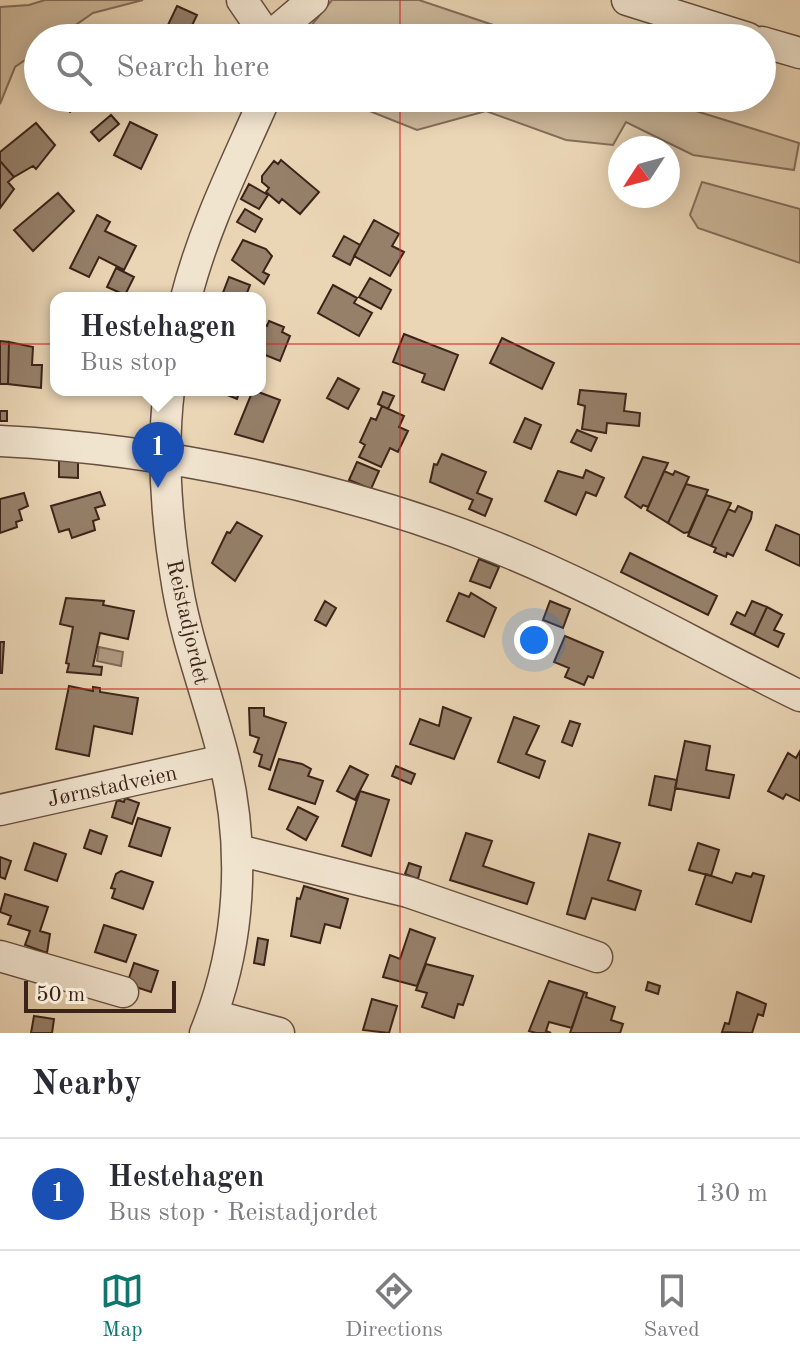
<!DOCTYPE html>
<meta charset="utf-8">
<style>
body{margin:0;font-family:"Old Standard TT",serif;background:#f2f2f3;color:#2b2b33}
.compass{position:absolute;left:608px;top:136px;width:72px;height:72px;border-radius:50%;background:#fff;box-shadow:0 4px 20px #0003;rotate:234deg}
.scale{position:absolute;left:24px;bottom:20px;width:152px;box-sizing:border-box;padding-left:8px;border:4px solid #3c2319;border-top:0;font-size:22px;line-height:28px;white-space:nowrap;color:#3c2319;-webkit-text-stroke:6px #f1e4cf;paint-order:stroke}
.you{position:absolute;left:534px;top:640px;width:28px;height:28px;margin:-20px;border:6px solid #fff;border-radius:50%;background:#1a73e8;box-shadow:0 0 0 12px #1a73e833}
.badge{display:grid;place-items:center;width:52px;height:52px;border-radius:50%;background:#0f766e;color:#fff;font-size:26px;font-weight:700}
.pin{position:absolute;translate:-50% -66px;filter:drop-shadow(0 2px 4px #0008)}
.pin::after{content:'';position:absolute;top:42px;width:28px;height:24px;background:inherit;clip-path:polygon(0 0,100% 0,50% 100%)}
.popup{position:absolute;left:50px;top:292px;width:216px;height:104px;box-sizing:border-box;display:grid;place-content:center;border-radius:16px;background:#fff;filter:drop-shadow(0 2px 6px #0005);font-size:26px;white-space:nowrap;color:#7c7c81}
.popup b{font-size:30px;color:#2b2b33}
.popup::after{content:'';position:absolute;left:50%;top:100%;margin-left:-16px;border:16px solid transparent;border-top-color:#fff}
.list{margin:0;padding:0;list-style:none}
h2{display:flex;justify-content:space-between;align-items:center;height:104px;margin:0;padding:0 32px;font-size:34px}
h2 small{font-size:26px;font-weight:400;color:#7c7c81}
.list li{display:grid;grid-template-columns:52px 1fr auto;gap:24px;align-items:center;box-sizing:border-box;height:112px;padding:0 32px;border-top:2px solid #e1e1e2}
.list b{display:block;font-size:30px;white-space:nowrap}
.list p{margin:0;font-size:26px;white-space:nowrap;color:#7c7c81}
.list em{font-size:26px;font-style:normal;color:#7c7c81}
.icon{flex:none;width:44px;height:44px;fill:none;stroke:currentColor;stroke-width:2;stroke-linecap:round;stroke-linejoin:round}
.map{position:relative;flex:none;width:800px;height:1033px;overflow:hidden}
.search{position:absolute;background:#fff;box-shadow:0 4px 20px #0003;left:24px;right:24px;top:24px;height:88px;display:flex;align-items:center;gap:20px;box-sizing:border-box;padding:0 28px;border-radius:44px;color:#7c7c81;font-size:30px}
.sheet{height:216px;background:#fff}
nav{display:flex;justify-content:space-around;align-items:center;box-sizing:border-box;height:112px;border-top:2px solid #e1e1e2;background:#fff;font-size:22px;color:#7c7c81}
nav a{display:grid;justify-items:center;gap:4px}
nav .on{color:#0f766e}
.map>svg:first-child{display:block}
.green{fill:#ccb79a;stroke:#846d5a;stroke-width:2}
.water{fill:#af9880;stroke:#816957;stroke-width:2}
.building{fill:#96806a;stroke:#3c2319;stroke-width:2}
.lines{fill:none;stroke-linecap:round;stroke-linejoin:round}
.minor-casing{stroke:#685040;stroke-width:33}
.minor{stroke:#f1e4cf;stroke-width:30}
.grid{fill:none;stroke:#d62828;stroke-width:2;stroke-opacity:0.55}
.labels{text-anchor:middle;stroke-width:6;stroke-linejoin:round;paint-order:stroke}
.street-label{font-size:22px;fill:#3c2319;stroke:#f1e4cf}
</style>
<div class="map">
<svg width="800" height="1033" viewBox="0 0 800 1033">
<rect width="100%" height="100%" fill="#ead5b5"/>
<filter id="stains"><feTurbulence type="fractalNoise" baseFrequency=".0025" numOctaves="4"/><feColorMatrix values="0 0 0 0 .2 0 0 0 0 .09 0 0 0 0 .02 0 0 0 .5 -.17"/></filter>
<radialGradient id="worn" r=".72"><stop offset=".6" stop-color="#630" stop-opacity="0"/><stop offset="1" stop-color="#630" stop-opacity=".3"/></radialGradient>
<!-- green -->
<path class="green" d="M45,0H143L93,13L57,38H38V51L15,67L0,104V7L29,5Z
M332,0H419L532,38H301Z
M337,98H654L799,143L794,170L693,155L626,122L613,145L566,140L486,111L417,130Z
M702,182L800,209V263L698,228L690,215Z"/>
<!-- water -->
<path class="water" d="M99,647L123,652L121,666L97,661Z"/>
<!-- building -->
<path class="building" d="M177,6L197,15L187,36L167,27Z
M60,98H82L85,102L70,112Z
M111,115L119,124L99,141L91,132Z
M130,122L157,135L141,169L114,155Z
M36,123L55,145L36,169L33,166L14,177L0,161V152Z
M281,160L319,192L300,214L282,199L279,203L266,192L269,188L262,182V176L274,161L278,164Z
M0,161L14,177L8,182L14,189L0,208Z
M249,184L268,195L259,209L241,199Z
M58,193L74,211L33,251L14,230Z
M245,209L262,219L255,232L237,222Z
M97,215L110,222L105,231L136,246L124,270L99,257L89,277L70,268Z
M374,220L399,234L392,246L404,252L390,276L354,256Z
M344,236L360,245L350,265L333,256Z
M243,240L266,249L272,256L263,272L269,275L264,284L232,260Z
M116,268L134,277L125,295L107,287Z
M229,277L250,285L245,298H221Z
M370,278L391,290L381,309L359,297Z
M333,285L357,298L354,303L372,313L359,336L318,313Z
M269,321L284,327L282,332L290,336L280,361L263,354L260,362V323L267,326Z
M404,334L458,355L444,390L422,382L425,374L393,362Z
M502,338L554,363L542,389L490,363Z
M0,341L9,342L8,384H0Z
M9,342L33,347L32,365H42L41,388L8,384Z
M338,378L359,389L348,409L327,398Z
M215,390H240L237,399Z
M253,390L280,400L263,442L235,434Z
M580,390L626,394L624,411L640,413L639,426L607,423L606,433L582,429L585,406L578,404Z
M383,392L394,396L388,409L378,404Z
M382,406L404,416L399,427L408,431L398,452L390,448L381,467L359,457L365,445L360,442L371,418L376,420Z
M0,411H7V421H0Z
M525,418L541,425L531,449L514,442Z
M577,430L597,438L591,451L571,442Z
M442,454L486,472L477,493L492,499L485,516L469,509L473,500L430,482L434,464L437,465Z
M643,457L668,463L648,507L643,505L641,508L625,497Z
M59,460H78V478L59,477Z
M357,462L379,471L371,489L349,480Z
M586,470L604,478L596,496L586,492L576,515L545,501L558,471L583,478Z
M664,471L673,475L675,471L689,477L668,523L647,510Z
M686,484L708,490L689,532L684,533L668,523Z
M100,492L105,505L95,508L99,519L93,521L95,530L72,538L69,529L59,532L51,506Z
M24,493L28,506L19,510L22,520L16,522L17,527L0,533V499Z
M706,495L731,503L711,546L688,536Z
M738,506L752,512L751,519L733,556L727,553L726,557L714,552L716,548L711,546L728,509L735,512Z
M237,522L262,536L235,581L212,563L227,532L230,533Z
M776,525L800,535V566L766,550Z
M630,553L717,596L708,615L621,572Z
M479,559L499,567L490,588L470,581Z
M459,593L469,597L471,593L496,608L484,637L447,621Z
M66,598L104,601L103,605L134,611L128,639L100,633L93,666L102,667L101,675L67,672L69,664L66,663L73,627L60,624Z
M325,601L336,608L326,626L315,620Z
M550,601L570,609L563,628L543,620Z
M752,601L767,607L754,635L731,624L737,612L745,616Z
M767,607L782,615L774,630L784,634L778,647L754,635Z
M565,636L603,652L593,678L588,676L584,685L565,677L569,668L554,662Z
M0,642H4L2,673H0Z
M69,686L93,691V687L100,688V692L138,698L132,734L94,726L89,756L56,749Z
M443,707L471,718L454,759L410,744L420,719L439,726Z
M249,708H264V716L286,723L270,770L259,766L262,755L254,752L259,738L250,735Z
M514,717L539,726L526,754L545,761L539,778L498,762Z
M570,721L580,724L572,746L562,742Z
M685,741L710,746L706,770L734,775L729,798L675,788Z
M800,751V801L786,794L783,799L768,791L788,753L796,758Z
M279,759L302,764L311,769L308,776L323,781L315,804L269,789Z
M350,766L368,775L355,800L337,791Z
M396,766L415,774L411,784L392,776Z
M655,776L677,780L671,810L649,805Z
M360,791L389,800L371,856L342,846Z
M125,798L139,803L132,824L112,817L117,800L124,802Z
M298,807L318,817L306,840L287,829Z
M138,818L170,828L161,856L129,846Z
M90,830L107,836L101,854L84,848Z
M466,833L492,841L483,866L534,883L527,904L450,880Z
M589,834L620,843L608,880L641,891L635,910L592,898L585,919L567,914Z
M34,843L66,854L57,881L25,870Z
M698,843L719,850L711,876L689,870Z
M0,857L11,861L5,879L0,877Z
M409,863L421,867L418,879L405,874Z
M121,871L153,882L143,909L112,898L115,889L111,888L116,874Z
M736,873L751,877L753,873L764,876L751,922L696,904L706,874L732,883Z
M304,886L348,899L340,928L325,924L320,943L291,936L297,898L300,899Z
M5,894L48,907L40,931L50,934L47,953L25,945L30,931L8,924L11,916L0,912Z
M104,925L136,935L126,962L95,952Z
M410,929L435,938L417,986L383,977L390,955L400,959Z
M258,938L268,940L264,965L254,963Z
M134,963L158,971L151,992L127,984Z
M426,964L473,976L463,1005L458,1004L454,1018L422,1007L427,993L416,990Z
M549,981L584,992L572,1028L549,1022L546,1031L551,1033H536L529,1031Z
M648,982L660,986L658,994L646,990Z
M584,992L587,993L586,997L615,1007L611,1020L623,1024L620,1033H570Z
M737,992L766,1004L763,1016L758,1014L752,1033L722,1032L725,1023L729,1024Z
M372,999L397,1006L389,1033L363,1030Z
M34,1016L54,1019L52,1033H31Z"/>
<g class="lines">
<defs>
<path id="minor" d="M242,0L268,38L313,0
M627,0L748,38
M762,42L800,53
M186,298C204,227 236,164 265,98
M169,390C161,455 167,525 178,590C188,647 210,702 224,759C246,850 241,946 205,1033
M0,441C162,449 345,487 495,547C600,589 699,647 800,696
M0,810L224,760
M238,850L408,892L597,957
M0,956L123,992
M212,1015L279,1033"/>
</defs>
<!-- minor casing -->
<use href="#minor" class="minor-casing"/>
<!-- minor -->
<use href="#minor" class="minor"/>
</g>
<!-- grid -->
<path class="grid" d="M400,0V38M400,98V1033M0,344H800M0,689H800"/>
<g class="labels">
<!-- street labels -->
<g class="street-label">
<text transform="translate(189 622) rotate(77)" y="8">Reistadjordet</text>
<text transform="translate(112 785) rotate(-12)" y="8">Jørnstadveien</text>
</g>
</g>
<rect width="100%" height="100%" filter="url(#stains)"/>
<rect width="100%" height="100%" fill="url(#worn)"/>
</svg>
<svg class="compass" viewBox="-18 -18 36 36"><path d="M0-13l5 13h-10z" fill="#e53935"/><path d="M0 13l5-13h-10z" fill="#7c7c81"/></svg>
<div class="scale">50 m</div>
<div class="you"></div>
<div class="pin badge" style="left:158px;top:488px;background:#1a4fb4">1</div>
<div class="popup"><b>Hestehagen</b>Bus stop</div>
<div class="search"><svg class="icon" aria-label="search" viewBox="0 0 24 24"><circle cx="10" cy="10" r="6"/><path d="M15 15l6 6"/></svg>Search here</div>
</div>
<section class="sheet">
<h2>Nearby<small></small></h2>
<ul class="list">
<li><span class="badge" style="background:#1a4fb4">1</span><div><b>Hestehagen</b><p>Bus stop · Reistadjordet</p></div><em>130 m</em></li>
</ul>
</section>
<nav>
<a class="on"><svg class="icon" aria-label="map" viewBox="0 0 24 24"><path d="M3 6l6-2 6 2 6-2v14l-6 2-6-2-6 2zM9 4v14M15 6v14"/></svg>Map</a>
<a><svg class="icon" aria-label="directions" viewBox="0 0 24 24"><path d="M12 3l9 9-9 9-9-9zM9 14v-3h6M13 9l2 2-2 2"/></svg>Directions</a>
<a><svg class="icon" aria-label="saved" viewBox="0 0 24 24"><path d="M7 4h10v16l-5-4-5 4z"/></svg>Saved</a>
</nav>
